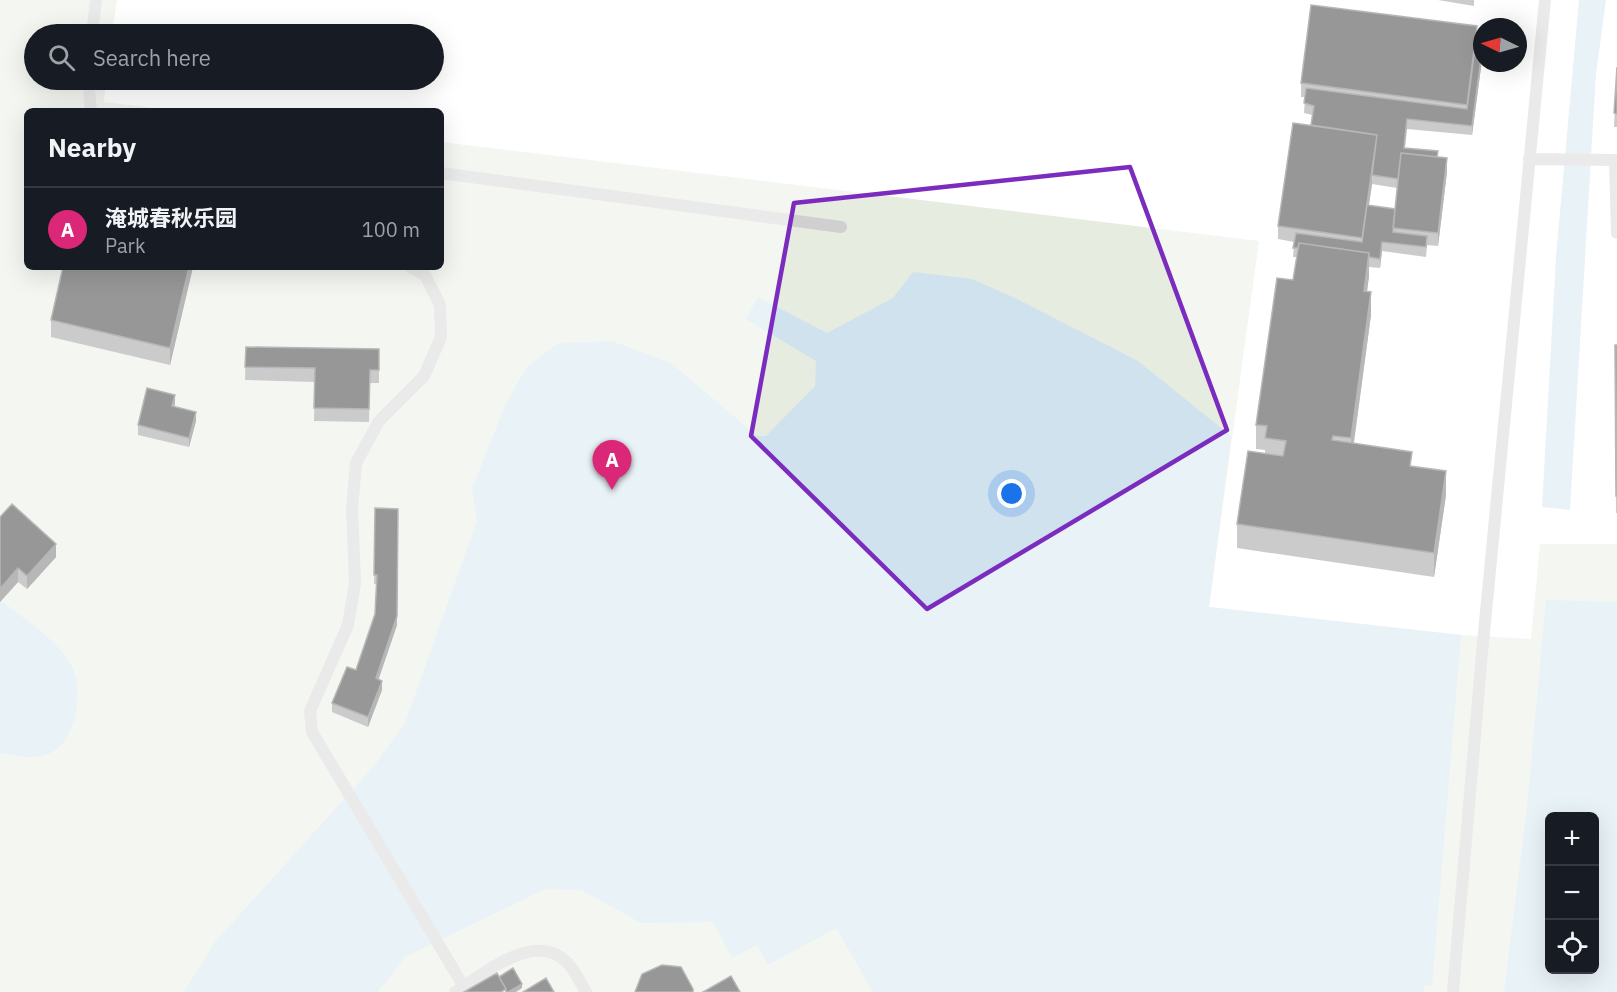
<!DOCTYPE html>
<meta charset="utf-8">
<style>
body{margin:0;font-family:"IBM Plex Sans","Noto Sans SC",sans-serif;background:#20242c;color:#f1f3f6}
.controls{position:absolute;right:18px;bottom:18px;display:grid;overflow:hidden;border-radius:9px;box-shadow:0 6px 24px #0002}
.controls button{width:54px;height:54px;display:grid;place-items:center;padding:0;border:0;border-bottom:2px solid #363941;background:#171b24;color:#f1f3f6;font:30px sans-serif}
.compass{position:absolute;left:1473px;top:18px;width:54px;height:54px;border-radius:50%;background:#171b24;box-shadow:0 6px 24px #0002;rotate:275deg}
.you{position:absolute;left:1012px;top:494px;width:21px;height:21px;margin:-15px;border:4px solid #fff;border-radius:50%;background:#1a73e8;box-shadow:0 0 0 9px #1a73e833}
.badge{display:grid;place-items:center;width:39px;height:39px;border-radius:50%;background:#db2777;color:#fff;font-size:20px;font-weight:700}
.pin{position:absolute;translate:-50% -50px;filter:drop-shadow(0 2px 3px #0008)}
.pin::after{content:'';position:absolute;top:32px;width:21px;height:18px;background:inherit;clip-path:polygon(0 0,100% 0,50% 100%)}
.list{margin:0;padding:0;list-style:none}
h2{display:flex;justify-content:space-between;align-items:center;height:78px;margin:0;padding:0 24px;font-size:26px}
h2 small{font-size:20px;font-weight:400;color:#9ea1a6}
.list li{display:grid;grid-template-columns:39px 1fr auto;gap:18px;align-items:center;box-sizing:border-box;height:84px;padding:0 24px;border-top:2px solid #363941}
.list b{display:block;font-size:22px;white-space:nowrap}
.list p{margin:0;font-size:20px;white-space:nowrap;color:#9ea1a6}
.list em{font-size:20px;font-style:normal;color:#9ea1a6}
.icon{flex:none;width:33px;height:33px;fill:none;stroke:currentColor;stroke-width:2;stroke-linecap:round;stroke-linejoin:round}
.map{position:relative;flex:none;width:1617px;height:992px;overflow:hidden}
.search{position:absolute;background:#171b24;box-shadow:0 6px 24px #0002;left:24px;top:24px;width:420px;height:66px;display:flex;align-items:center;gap:15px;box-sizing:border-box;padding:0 21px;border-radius:33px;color:#9ea1a6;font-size:22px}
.panel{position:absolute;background:#171b24;box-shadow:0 6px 24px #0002;left:24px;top:108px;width:420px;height:162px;border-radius:9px}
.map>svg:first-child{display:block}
.green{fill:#e6ecdf;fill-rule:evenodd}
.water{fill:#cfe2ee;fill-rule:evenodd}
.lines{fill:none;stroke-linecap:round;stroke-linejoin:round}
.lane{stroke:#d0d0d0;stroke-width:12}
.wall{fill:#8c8c8c;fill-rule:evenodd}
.shaded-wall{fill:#5f5f5f}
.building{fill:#1a1a1a;stroke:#5f5f5f;stroke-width:1.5}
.marked{fill:none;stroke:#7b2cbf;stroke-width:4.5;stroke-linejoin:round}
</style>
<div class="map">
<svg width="1617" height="992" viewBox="0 0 1617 992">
<rect width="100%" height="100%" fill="#fff"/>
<!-- green -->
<path class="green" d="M0,0H117L112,34H34V80H106L104,102L179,111H27V267H441V142L1259,241L1209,607L1461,635L1531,639L1540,544H1617V992H0ZM1550,816H1594V970H1550Z"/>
<!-- water -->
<path class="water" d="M1579,0H1606L1596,74L1570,510L1542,507L1556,257Z
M913,272L972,279L1015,298L1138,361L1231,436L1209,607L1461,635L1432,986L1425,985L1423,992H873L836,928L768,965L757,945L732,958L713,922L641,923L581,890L545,889L405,957L378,992H184L214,943L374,766L405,723L477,521L472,489L507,401L527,367L558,343L612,341L671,363L757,436H766L815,386L816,361L746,319L758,297L827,333L893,298Z
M1546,600L1617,602V992H1504L1527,807ZM1550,816H1594V970H1550Z
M2,601C26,621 61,641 74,671C83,692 75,739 54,751C39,761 16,756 0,753V602Z"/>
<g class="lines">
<!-- lane -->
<path class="lane" d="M92,34L96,0
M88,80L91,111
M1529,159L1617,160
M1615,160L1617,233
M441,173L841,227
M410,267L425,275L440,305L441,337L424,376L379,421L356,463L352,509L355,583L348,625L310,711L312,732L464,987
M455,992C486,973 539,926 571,967C577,975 581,984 586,992
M1453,992L1482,653L1545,0"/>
</g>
<!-- wall -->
<path class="wall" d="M1438,0H1474V6Z
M1477,40L1476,48L1482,49V60L1472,135L1407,129L1405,148L1438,157L1447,172L1438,246L1427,245L1426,257L1382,251L1380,268L1369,267V276L1367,291L1371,315L1354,443L1412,466L1446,495L1434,577L1237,548V524L1265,454V450L1256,449V425L1293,280L1297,257H1293L1294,242L1278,239V226L1311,125L1312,115L1304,113L1305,97H1301V83ZM1372,184L1397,188L1395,209L1369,205Z
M1617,67V127H1614Z
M63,267H193L170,365L51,337V320Z
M1615,345H1617V513H1616Z
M246,347L379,349V383H370L369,422L314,421L315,382L245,380Z
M175,404L174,406L196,421L189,447L138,435V425Z
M375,508L397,625L378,679L382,690L368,727L332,712V703L356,670L375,614L377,584H374Z
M0,517L56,557L27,589L18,582L0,602Z"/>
<!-- shaded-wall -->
<path class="shaded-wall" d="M1477,26V40L1467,118V105Z
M1482,51V60L1472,135V126Z
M1377,135L1372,175V184L1362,251V238Z
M1447,158V172L1438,246V233Z
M1382,242V251L1380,268V259Z
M1369,253V276L1364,315V291Z
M189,267H193L170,365V348Z
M1371,292V315L1351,462V438Z
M175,395V404L172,415V406Z
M196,412V421L189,447V438Z
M1446,471V495L1434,577V553Z
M398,509L397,625L376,687V678Z
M56,544V557L27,589V576Z
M18,568V582L0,602V589Z
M382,681V690L368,727V717Z
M522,984V988L516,992H508Z"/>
<!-- building -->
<path class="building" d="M1311,5L1477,26L1467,105L1301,83Z
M1475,48L1482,49V51L1472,126L1407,119L1404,148L1438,151L1437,157L1401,153L1398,179L1372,175L1377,135L1311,125L1314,106L1304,103L1306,88L1467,109Z
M1617,67V114L1614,113Z
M1293,123L1377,135L1362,238L1278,226Z
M1401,153L1447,158L1438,233L1393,228Z
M1367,205L1395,209L1393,232L1427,236L1426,247L1382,242L1380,259L1369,257V253L1299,243L1298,248H1293L1296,233L1362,242Z
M1299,243L1369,253L1364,291L1371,292L1351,438L1333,436L1332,440L1412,452L1410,466L1446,471L1434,553L1237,524L1248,451L1283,456L1286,441L1265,438L1267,426L1256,425L1277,278L1293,280Z
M63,267H189L170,348L51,320Z
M1615,345H1617V496H1616Z
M246,347L379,349V370H370L369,409L314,408L315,368L245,367Z
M147,388L175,395L172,406L196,412L189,438L138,425Z
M12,504L56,544L27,576L18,568L0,589V517Z
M375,508L398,509L397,616L376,678L382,681L368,717L332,703L347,667L356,670L375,614L377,575H374Z
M662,965L681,967L693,989V992H635L642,974Z
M513,968L522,984L508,992H506V989L499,977Z
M497,973L506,989L501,992H464Z
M731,976L740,992H703Z
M546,978L554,992H523Z"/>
<!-- marked area -->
<path d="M0 0H1617V992H0ZM1130,167L1227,430L927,609L751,436L794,203Z" fill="#fff" fill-opacity=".55" fill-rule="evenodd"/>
<path class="marked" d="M1130,167L1227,430L927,609L751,436L794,203Z"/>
</svg>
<div class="controls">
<button>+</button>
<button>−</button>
<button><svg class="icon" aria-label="locate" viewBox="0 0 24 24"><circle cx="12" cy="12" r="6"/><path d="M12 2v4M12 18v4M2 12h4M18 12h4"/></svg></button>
</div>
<svg class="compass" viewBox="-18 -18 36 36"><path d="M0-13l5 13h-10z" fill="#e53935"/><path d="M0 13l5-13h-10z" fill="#9ea1a6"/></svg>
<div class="you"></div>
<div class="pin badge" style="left:612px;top:490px">A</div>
<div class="search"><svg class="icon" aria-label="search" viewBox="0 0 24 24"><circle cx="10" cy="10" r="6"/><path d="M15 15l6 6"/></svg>Search here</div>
<section class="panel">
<h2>Nearby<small></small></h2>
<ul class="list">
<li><span class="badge">A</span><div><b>淹城春秋乐园</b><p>Park</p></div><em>100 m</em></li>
</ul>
</section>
</div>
